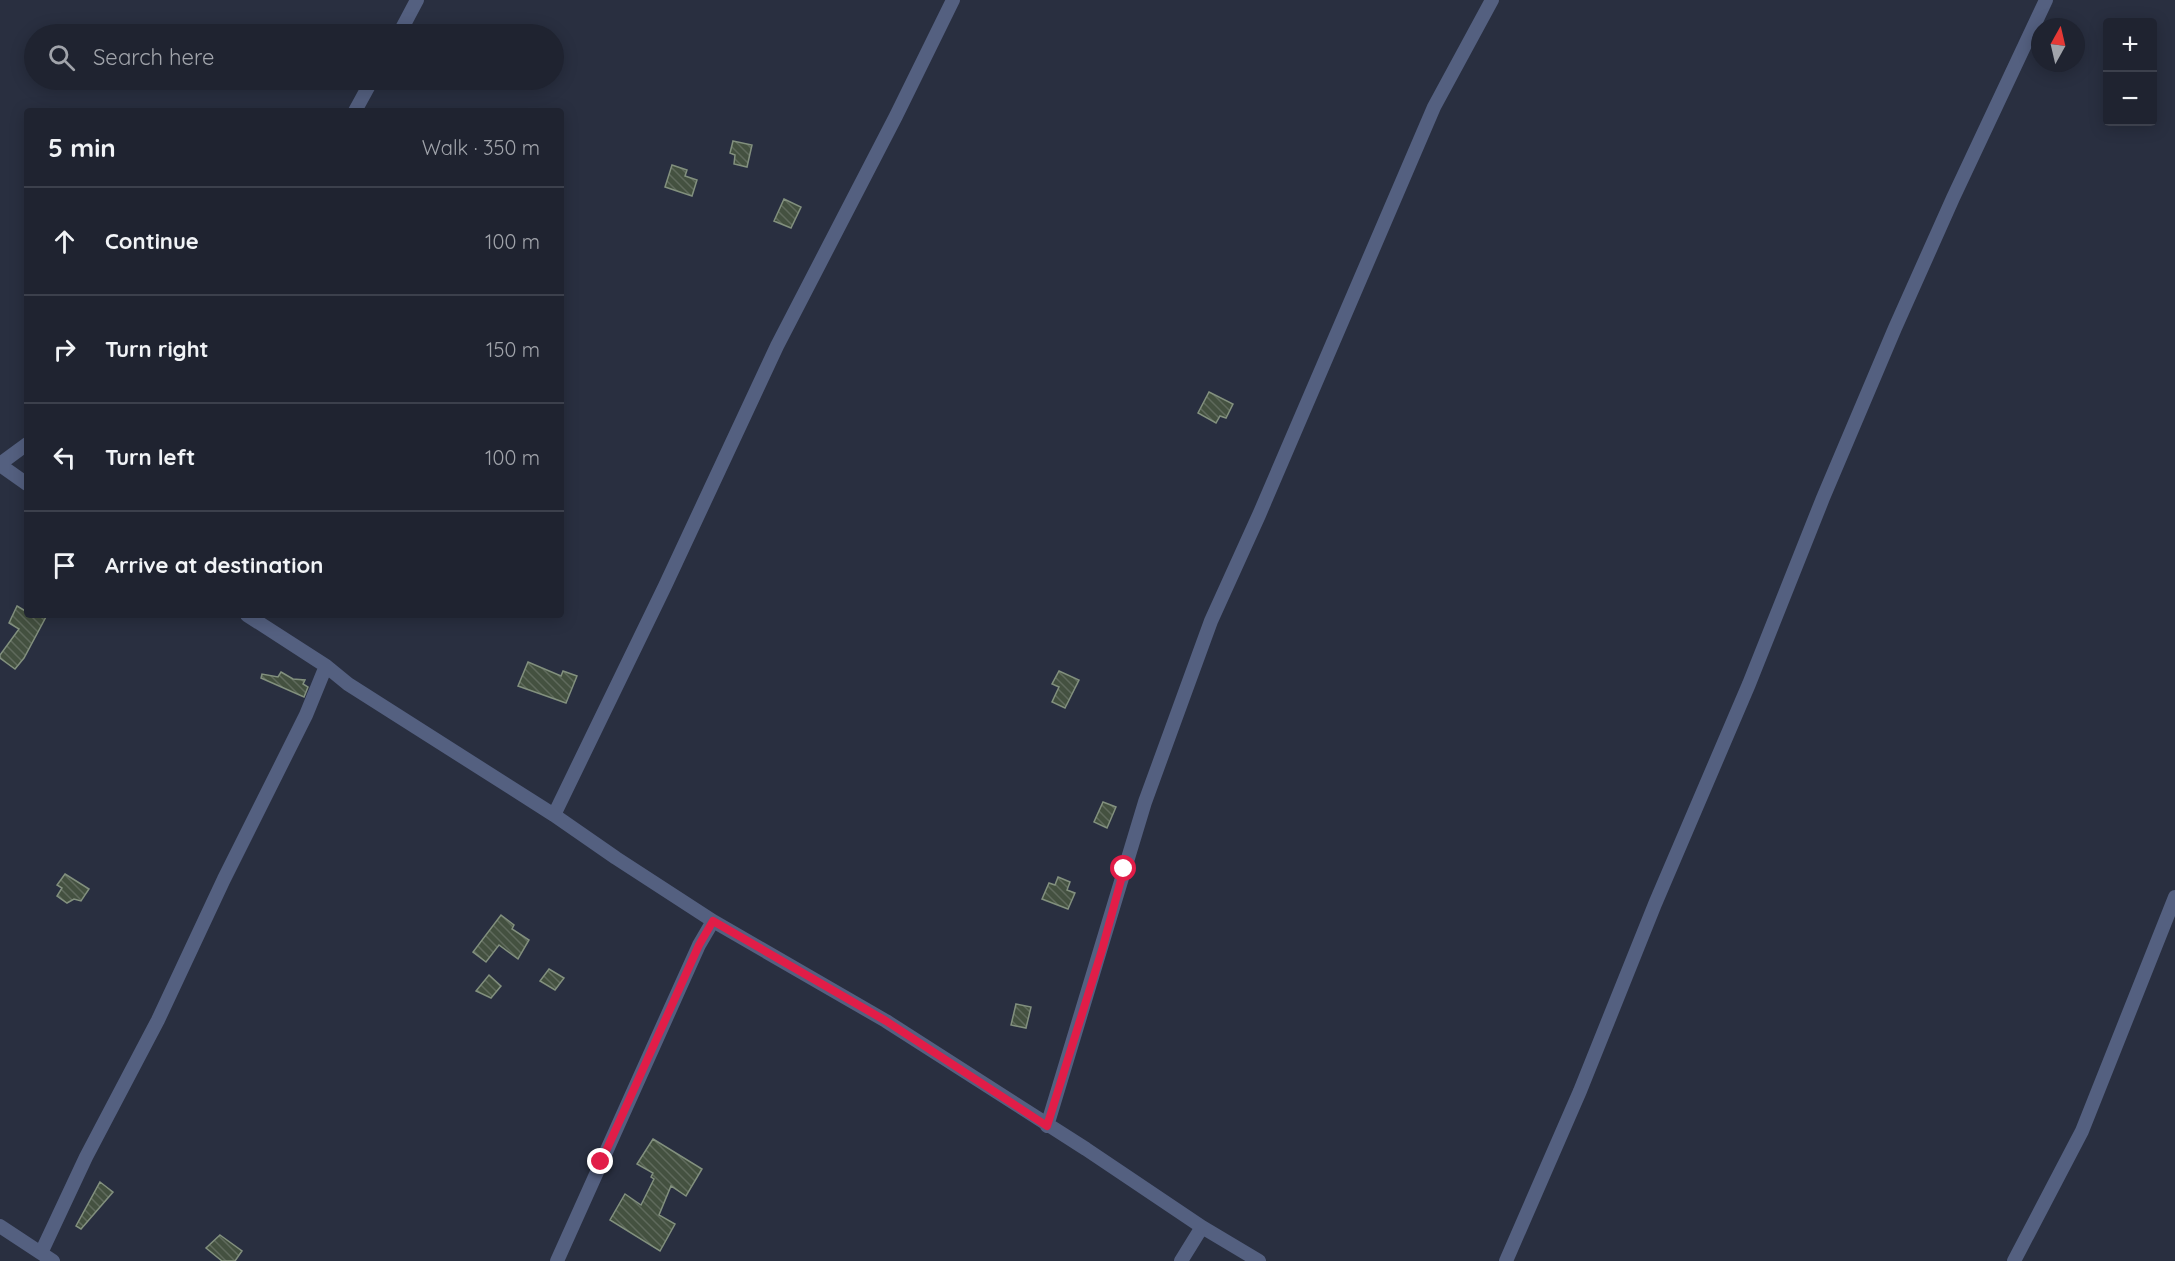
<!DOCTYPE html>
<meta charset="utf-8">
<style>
body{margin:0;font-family:Quicksand,sans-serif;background:#2c2f3c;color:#f1f3f6}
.controls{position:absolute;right:18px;top:18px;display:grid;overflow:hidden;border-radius:6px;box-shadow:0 3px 15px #0003}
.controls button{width:54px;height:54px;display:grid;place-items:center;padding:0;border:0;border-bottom:2px solid #3c404c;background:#1f2330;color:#f1f3f6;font:30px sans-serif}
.compass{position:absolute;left:2031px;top:18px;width:54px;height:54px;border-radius:50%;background:#1f2330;box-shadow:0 3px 15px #0003;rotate:8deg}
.stop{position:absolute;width:18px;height:18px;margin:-14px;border:4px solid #e11d48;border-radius:50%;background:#fff}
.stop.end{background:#e11d48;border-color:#fff;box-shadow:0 2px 6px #0008}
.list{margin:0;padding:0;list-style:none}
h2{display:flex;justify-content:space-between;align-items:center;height:78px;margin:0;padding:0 24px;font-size:26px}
h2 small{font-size:20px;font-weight:400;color:#a1a4ab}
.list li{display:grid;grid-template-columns:39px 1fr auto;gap:18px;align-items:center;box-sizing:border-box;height:108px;padding:0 24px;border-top:2px solid #3c404c}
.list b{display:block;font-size:22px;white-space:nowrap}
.list em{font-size:20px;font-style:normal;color:#a1a4ab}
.icon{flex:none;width:33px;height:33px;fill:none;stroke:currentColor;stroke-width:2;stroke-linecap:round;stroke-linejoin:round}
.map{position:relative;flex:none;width:2175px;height:1261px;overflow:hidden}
.search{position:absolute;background:#1f2330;box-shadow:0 3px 15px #0003;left:24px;top:24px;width:540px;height:66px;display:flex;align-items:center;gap:15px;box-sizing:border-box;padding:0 21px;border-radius:33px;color:#a1a4ab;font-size:22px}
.panel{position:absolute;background:#1f2330;box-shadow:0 3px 15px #0003;left:24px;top:108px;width:540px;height:510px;border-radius:6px}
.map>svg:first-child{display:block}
.building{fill:url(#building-back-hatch);stroke:#82907e;stroke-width:1.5}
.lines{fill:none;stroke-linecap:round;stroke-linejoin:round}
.street{stroke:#546080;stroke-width:14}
.route{stroke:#e11d48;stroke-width:8}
</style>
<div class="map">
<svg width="2175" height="1261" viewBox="0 0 2175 1261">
<defs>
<pattern id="building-back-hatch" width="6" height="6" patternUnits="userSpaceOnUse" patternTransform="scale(1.5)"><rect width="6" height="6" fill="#445140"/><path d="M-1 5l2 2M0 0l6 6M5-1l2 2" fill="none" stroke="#5f6a5c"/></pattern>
</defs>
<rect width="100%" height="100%" fill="#292f40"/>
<!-- building -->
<path class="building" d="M733,141L752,145L747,167L734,164L735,155L730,153Z
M672,165L687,170L685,176L697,180L692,196L665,187Z
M784,199L801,207L791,228L774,221Z
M1209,392L1233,404L1226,418L1220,416L1216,423L1198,413Z
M17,606L27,612V615H47L24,658L15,669L0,658V655L19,629L9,623Z
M528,662L561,676L563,671L577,676L566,703L518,686Z
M1059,671L1079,680L1065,708L1052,702L1059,687L1052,684Z
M281,672L293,679L305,680L303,684L308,687L304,697L261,678L262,674L278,677Z
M1103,802L1116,807L1107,828L1094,822Z
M65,874L89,889L81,901L74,899L67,903L57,896L62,888L57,885Z
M1058,877L1070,882L1067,890L1075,893L1068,909L1042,899L1049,883L1055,885Z
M501,915L514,925L512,929L529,940L518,959L499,945L486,962L473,952Z
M549,969L564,978L555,990L540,981Z
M489,975L501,986L491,998L476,991Z
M1016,1004L1031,1007L1026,1028L1011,1025Z
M653,1139L702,1169L686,1196L671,1186L659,1215L675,1224L660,1251L610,1220L625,1194L641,1205L654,1179L651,1177L653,1173L637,1164Z
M100,1182L113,1192L81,1229L76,1226Z
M220,1235L242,1251L235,1261H222L206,1248Z"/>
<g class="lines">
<!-- street -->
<path class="street" d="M399,34L417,0
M355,111L372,80
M0,464L27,444
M0,465L27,484
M247,615L326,666L348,684L554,815L616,858L713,921L886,1021L1086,1149L1202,1227L1259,1261
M554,815L665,586L777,346L896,116L953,0
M1047,1126L1145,802L1211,621L1259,515L1434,107L1492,0
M0,1226L53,1261
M41,1253L86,1157L158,1020L224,879L306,715L326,666
M557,1261L699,945L713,921
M1181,1261L1202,1227
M1506,1261L1580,1091L1655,904L1749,684L1823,498L1895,328L1953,198L2046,0
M2014,1261L2082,1131L2175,897"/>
</g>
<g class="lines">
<!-- route -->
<path class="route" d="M601,1162L699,945L713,921L886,1021L1047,1126L1102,950L1124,869"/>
</g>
</svg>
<div class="controls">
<button>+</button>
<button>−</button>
</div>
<svg class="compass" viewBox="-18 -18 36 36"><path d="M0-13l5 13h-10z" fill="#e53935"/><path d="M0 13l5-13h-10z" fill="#a1a4ab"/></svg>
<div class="stop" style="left:1124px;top:869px"></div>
<div class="stop end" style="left:601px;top:1162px"></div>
<div class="search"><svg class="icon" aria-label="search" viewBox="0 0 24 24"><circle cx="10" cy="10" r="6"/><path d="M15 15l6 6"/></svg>Search here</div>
<section class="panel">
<h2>5 min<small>Walk · 350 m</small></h2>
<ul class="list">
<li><svg class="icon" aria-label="ahead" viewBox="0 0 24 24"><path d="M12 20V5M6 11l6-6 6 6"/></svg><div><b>Continue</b></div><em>100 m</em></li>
<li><svg class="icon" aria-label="right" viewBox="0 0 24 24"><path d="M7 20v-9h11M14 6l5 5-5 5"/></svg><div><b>Turn right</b></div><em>150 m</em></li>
<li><svg class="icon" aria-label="left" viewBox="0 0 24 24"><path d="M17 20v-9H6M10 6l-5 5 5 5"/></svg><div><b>Turn left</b></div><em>100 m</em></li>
<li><svg class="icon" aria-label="arrive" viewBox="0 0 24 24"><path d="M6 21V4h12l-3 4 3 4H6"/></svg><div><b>Arrive at destination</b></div></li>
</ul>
</section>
</div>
